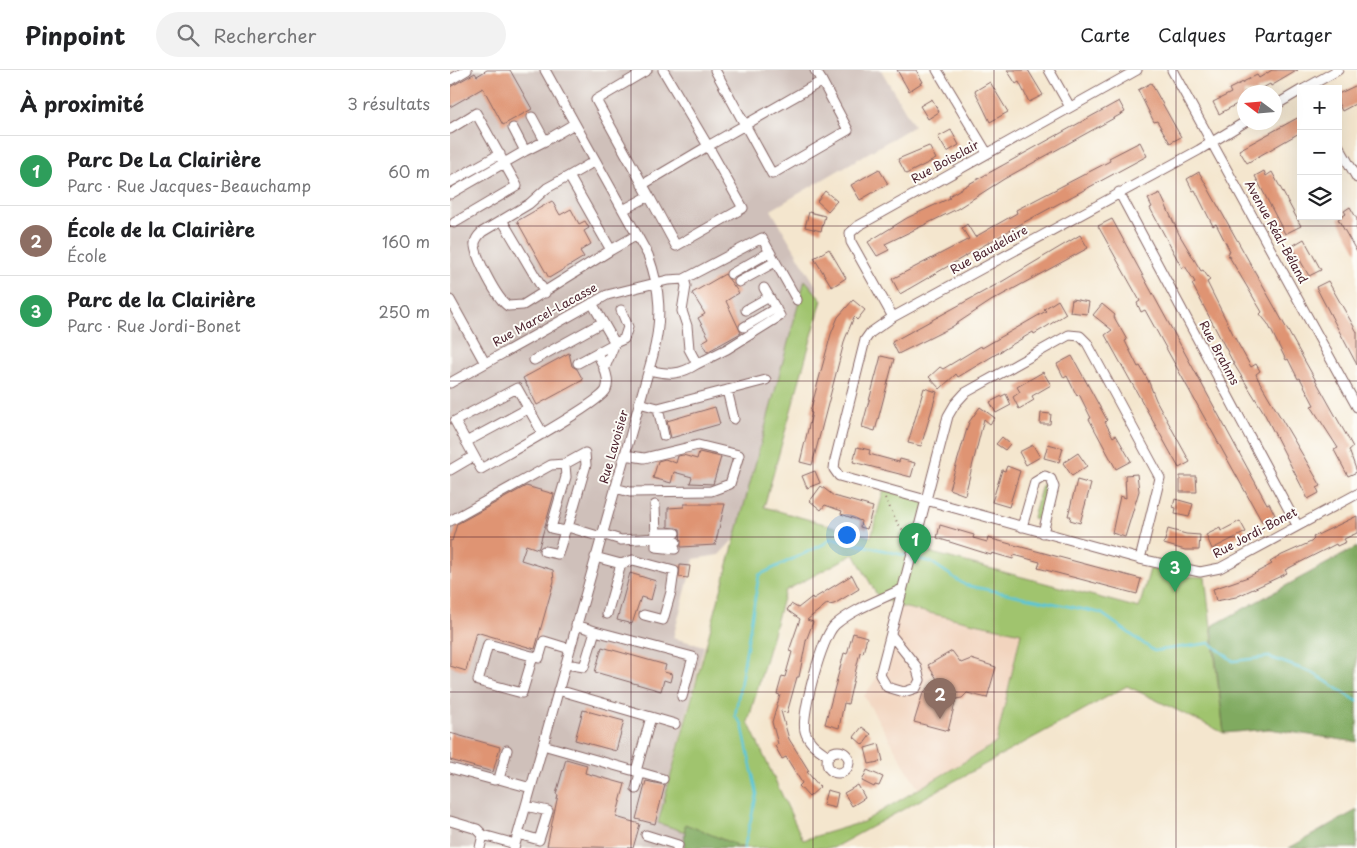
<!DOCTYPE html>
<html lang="fr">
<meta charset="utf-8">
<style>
body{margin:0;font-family:"Playpen Sans",sans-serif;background:#f2f2f2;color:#202124}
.controls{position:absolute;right:15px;top:15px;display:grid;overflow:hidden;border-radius:0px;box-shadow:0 5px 20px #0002}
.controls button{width:45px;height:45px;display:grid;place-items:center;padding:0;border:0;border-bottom:1px solid #e0e0e0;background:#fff;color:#202124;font:25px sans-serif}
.compass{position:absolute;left:787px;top:15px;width:45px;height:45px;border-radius:50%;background:#fff;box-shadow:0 5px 20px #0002;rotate:286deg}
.you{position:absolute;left:396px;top:464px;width:18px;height:18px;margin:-12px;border:4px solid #fff;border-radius:50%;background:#1a73e8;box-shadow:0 0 0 8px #1a73e833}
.badge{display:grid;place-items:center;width:32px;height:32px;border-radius:50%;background:#7c3aed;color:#fff;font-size:16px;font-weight:700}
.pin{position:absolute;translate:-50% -41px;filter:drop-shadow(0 1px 2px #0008)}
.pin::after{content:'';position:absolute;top:26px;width:18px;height:15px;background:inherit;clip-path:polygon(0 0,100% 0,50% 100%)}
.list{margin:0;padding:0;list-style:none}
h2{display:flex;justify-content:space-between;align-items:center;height:65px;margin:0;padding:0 20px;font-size:21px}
h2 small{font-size:16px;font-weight:400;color:#757577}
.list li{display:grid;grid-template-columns:32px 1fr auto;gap:15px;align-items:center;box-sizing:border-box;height:70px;padding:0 20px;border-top:1px solid #e0e0e0}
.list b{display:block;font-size:19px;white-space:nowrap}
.list p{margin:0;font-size:16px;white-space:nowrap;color:#757577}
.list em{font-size:16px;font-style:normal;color:#757577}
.icon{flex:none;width:28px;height:28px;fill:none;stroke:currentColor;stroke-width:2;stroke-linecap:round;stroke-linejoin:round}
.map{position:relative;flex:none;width:907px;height:778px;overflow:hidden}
header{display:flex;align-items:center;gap:30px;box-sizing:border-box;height:70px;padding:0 25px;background:#fff;border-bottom:1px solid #e0e0e0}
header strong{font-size:24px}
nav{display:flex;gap:28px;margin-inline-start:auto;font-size:18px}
.search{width:350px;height:45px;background:#f2f2f2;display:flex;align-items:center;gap:12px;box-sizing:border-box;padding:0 18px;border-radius:28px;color:#757577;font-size:19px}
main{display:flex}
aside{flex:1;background:#fff}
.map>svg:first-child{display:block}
.built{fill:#f2d4be}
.industrial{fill:#cfc0ba}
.green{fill:#a0c46e;stroke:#75724c;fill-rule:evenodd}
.forest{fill:#80aa61;stroke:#656446}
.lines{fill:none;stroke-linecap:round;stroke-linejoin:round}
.stream{stroke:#5bc6d5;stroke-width:2.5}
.building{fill:#df9473}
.minor-casing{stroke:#866564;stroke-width:11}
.path{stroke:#866564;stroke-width:2;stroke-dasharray:1 4;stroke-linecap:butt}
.minor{stroke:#fff;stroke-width:9}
.grid{fill:none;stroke:#4a1f2b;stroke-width:1;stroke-opacity:0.55}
.labels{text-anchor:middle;stroke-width:4;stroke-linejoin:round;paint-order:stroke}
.street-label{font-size:12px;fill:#4a1f2b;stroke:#fdfcf7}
</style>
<header>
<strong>Pinpoint</strong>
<div class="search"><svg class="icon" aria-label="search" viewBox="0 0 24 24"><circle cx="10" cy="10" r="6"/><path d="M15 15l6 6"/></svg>Rechercher</div>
<nav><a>Carte</a><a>Calques</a><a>Partager</a></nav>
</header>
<main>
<aside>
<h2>À proximité<small>3 résultats</small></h2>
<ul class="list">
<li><span class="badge" style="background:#2e9e5b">1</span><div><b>Parc De La Clairière</b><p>Parc · Rue Jacques-Beauchamp</p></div><em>60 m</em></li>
<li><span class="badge" style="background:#8d6e63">2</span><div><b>École de la Clairière</b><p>École</p></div><em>160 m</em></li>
<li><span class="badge" style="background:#2e9e5b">3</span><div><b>Parc de la Clairière</b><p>Parc · Rue Jordi-Bonet</p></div><em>250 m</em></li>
</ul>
</aside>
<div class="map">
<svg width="907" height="778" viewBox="0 0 907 778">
<rect width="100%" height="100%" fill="#fdfcf7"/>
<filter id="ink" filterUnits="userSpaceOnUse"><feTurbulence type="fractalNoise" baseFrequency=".02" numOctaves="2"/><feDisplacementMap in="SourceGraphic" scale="10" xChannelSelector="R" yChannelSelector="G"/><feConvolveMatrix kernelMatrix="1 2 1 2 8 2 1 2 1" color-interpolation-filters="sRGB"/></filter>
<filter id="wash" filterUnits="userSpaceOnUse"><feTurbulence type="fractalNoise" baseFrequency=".0096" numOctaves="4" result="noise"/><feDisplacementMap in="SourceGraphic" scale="20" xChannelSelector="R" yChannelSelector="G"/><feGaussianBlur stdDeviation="1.12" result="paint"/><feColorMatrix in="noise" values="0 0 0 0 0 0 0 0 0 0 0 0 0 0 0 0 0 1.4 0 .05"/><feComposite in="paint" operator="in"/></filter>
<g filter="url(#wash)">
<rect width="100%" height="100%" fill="#f4e6ce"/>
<!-- built -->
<path class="built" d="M447,536L572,563L546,673L469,720L414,626L430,603Z"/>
<!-- industrial -->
<path class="industrial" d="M5,0H431L464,56L321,140L367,218L314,437L269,485L244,489L223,568L254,576L208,752L241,764L242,778H0V3Z"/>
<!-- green -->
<path class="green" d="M355,210L372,230L314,437L421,467L434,419L476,430L463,478L689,538L700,499L729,506L755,507L774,663L677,616L383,778H284L208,753ZM404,484L427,525L447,536L571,563L546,673L413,752L353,770L298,652L335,521Z
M596,414L599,419L590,448L584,449L583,447L592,415Z"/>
<!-- forest -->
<path class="forest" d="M907,477V672L819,659L774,663L762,556Z
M907,740V778H839Z
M235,754L294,778H234Z"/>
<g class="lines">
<!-- stream -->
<path class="stream" d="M464,488L481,492L515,515L651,543L704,581L760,573L783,591L819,587L863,603L907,631
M294,778L307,724L292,654L285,646L309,505L374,474L381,468L458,486"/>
</g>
<g id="blocks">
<!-- building -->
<path class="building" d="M37,0H60L82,39L53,55L33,18L0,37V17L25,3L27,6Z
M447,0H466L473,12L459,21Z
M557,0H578L593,25L579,32L569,12L566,14Z
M822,0H848L821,16L820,14L805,22H794V30L769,44L763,32L781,23L779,19L807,5L809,8Z
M540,12L558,42L540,52L525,21Z
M701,13L731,67L720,73L707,51L704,52L688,20Z
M907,15V33L892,41L888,33V24Z
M482,29L489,42L478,49L470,36Z
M669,31L675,42L554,109L507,139L435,174L439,180L427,186L418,172L457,148L500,128L499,126L517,115Z
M851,46V62L797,93L789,80Z
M501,60L509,75L497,82L488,67Z
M690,72L697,86L569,155L450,224L442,209L519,169L512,158L517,154L525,167L567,143L566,140L660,91L659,88Z
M479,76L486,89L456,104L448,89Z
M429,99L438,114L410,130L401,115Z
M814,101L816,106L822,102L851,156L835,164L805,106Z
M749,102L903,377L899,380L907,402L898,406L884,380L888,378L861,336L864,335L850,308L848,309L838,289L836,290L818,254L810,244L812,242L777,183L780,181L766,154L763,156L745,120L743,121L737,109Z
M375,121L387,131L378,141L367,131Z
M710,123L729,164L751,201L753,200L760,210L757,212L786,270L801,297L806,294L810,301L806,304L808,309L871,416L867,418L869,423L858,429L813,341L785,296L742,214L745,212L735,196L732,198L700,138L702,137L698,129Z
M102,131L110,145L121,139L129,154L135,151L139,158L134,161L141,174L130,181L134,187L99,208L67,151Z
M900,137L907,149V182L888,149L896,144L894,141Z
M359,142L375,146L371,161L355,157Z
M662,149L817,434L819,433L825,445L812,452L695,240L691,242L687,233L690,231L648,156Z
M630,165L638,178L541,231L500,258L448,284L442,272L553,211Z
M854,169L871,200L859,206L842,176Z
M379,179L396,208L382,217L364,188Z
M275,204L289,223L276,231L291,263L257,282L252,272L259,268L248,248L255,244L242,223Z
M878,211L907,262V295L866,217Z
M622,229L639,232L637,244L620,242Z
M403,230L415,240L407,250L404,247L395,269L362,395L350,392L362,343L360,342L381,264L388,247Z
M608,230L616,244L596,257L584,264L583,262L508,307L506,304L490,319L479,307L490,297L493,299L531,276L532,278L596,241L594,239Z
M652,234L665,245L664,247L677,270L675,271L688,297L690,296L698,310L706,330L740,392L729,398L655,265L662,260L643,245Z
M119,283L122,296L127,299L133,310L87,335L73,308Z
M431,286L444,289L425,361L412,357Z
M622,286L657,350L655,352L663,367L666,365L681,391L666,399L639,349L641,348L629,324L627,326L617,306L614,308L607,294Z
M593,302L601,315L582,326L584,330L569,339L563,327L570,322L567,317Z
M474,318L487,322L471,376L458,373Z
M556,324L561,335L546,343L540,332Z
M265,337L270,354L221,368L217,351Z
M530,337L545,348L540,354L534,349L515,425L499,419L519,352Z
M591,343L601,344L600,354H590Z
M552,367L560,374L555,380L546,374Z
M598,374L613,378L609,392L594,388Z
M583,375L590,387L576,395L569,382Z
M407,377L420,380L419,384L449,392L450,389L465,393L461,407L403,392Z
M249,382L271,387L263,414L240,413L242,407L224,402L221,413L203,408L208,391L215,389L226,393L228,386L233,385L247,389Z
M628,383L637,396L622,406L613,393Z
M557,396L570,401L559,437L542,432L552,400L555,401Z
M365,401L370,413L357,418L352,406Z
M687,404L689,421L675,467L662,463L670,426L676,428L675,405Z
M730,406H746L747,422H730Z
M627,410L641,414L630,453L620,450L621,446H618Z
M76,416L104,424L89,477L88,479L76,475L71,490L103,500L104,511L85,579L26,562L16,601L0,596V470L2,471L7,454Z
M371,416L384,426L423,437L417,459L410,457L411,451L391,444L392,441L375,435L371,440L360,431Z
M725,429L743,434L739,447L725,444L726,438L723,437Z
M234,434H275L265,475L231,477L230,459L218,457V438L234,437Z
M907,446V463L894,469L896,472L887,476L886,474L835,500L837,503L829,507L786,527L766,531L763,519L798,507L822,494L820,492L832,485L861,472L864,469L863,467Z
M790,451L796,462L762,479L756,465L770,458L771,461Z
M490,455L524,465L523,468L537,472L538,468L691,509L687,524L588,498L590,492L564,485L563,489L542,483L541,485L487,468Z
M718,459L736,464L750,465L749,480H735L714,474Z
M230,495L240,496L238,508L229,507Z
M180,503L206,511L201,530L191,527L182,554L167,550Z
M402,505L409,519L384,534L379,535L378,533L357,550L363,552L356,571L349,607H347L337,643L331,641L339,669L359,701L357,702L370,717L359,727L349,716L352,713L336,687L332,689L325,676L328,674L322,652L330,625L327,624L332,606L335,607L342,582L339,581L350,549L337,540L341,534L348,538L362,527L363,529Z
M403,563L417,567L413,583L410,582L398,634L394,633L389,658L375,654L394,583L397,584Z
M152,577L216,595L214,602L222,604L220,612L214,610L211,621L145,602Z
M502,581L511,593L521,589L546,597L537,628L517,623L512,628L506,629L498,661L464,652L473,623L487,609L478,595Z
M133,640L174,651L166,681L125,670Z
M412,657L421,664L413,675L404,667Z
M0,663L50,677L43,702L0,690Z
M429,674L433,691L419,694L415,678Z
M116,689L137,695L135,703L175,714L166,747L190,754L183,778L97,776L108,725L106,724Z
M417,700L433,707L429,716L425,715L424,717L412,711Z
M196,711L215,715L205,754L186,749Z
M408,715L415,728L402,736L394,723Z
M377,720L388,723L385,738L373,735Z"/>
</g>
</g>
<g filter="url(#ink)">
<use href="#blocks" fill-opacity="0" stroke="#866564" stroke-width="1"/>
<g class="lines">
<defs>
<path id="minor" d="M265,0L322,104L398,60L372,11
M487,0L537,83
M599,0L620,37
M722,0L907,337
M0,10L17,0
M854,19L888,0
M824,36L851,20
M82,47L95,71L124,54
M795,52L749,80L443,247L420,263L415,270L385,390L384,399L389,406L690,489L750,502L770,498L907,424
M63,58L75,81L95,71
M0,59L26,43L67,116L4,153
M888,75L907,108
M145,91L119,106L161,180L187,165
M119,106L97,118L79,134L32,162C28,166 24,170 25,176C27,190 47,229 58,236L73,235L161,180
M0,112L50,84
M192,115L258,76L213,0
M669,122L847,455
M0,124L75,81
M199,126L226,176L293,138L258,76L372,11L365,0
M173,140L199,126L146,30L197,0
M52,150L95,223
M281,204L320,182
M234,209L312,168L347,230
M289,212L325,192
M0,230L35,293
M142,233L165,273L174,269L178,257L171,240
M296,240L319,227
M443,247L401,172L400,163L408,156L687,0
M294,257L326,238
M84,290L153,252
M128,293L165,273
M247,294L277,279L330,246L314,218
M154,300L165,273
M0,313L157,225L218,210L234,209L236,216L232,241L237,256L239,279L247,294C230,305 219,305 199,300
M277,320L284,349
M189,333L208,338L214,366
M208,338L316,310
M93,364L67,318L5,351L31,399C51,387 149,334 156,320C161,308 152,294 147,283
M16,372L79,338
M0,400L24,386
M165,418L180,422L261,421L280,414L289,385L248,375L194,388L175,385
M0,451L101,395L115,394
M118,457L136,395L135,383L115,394L116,407L101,458L115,461L118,457L151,467
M572,457L585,412L595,406L601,409L604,417L593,463
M206,463H225
M152,464L171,470L206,468L205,435
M225,479L206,477V468L211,472H226
M94,481L108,484L115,461
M145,487L171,494L157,544
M171,494L183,490L224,501L221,522L213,550L194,545
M145,561L243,587L232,627
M442,566L466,596L470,610L466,618L454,622L437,617L430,605L498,346L505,334L515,323L619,265L630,266L637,273L710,408L690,489
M83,586L72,623L28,611L38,574L89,588L94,571L120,579
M116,594L134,597L145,561L126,555
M108,620L201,647L186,701
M201,647L225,654
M93,675L213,709
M57,680L49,709L81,718
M377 692a11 11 0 1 1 22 0a11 11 0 1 1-22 0Z
M378,686C369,679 358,673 355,661C351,645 372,566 385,555C403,539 430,530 452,519
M0,698L44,710L49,709
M186,719L190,703
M0,751L27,759L33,765
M68,764L89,770L98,741L76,736
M196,765L228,775L227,778
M30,778L33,765L65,774
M64,778L203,285C212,249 211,220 198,185L95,0"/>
</defs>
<!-- minor casing -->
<use href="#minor" class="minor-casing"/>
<!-- path -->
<path class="path" d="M435,428L447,452L458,467"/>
<!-- minor -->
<use href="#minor" class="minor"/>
</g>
</g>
<!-- grid -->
<path class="grid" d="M181,0V778M363,0V778M544,0V778M726,0V778M0,156H907M0,311H907M0,467H907M0,622H907"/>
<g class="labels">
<!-- street labels -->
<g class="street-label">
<text transform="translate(495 92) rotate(-29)" y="4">Rue Boisclair</text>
<text transform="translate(826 162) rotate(61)" y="4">Avenue Réal-Béland</text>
<text transform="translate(539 180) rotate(-29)" y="4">Rue Baudelaire</text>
<text transform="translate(95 245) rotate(-29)" y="4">Rue Marcel-Lacasse</text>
<text transform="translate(769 283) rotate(62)" y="4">Rue Brahms</text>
<text transform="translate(164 377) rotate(-74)" y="4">Rue Lavoisier</text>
<text transform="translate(805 463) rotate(-28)" y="4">Rue Jordi-Bonet</text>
</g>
</g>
</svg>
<div class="controls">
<button>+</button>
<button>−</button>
<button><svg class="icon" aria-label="layers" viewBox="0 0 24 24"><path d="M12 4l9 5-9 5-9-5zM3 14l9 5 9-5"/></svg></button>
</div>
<svg class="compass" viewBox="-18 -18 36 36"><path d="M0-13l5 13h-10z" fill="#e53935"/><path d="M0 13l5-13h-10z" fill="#757577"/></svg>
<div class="you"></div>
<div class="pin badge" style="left:465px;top:494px;background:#2e9e5b">1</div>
<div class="pin badge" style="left:490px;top:649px;background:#8d6e63">2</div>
<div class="pin badge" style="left:725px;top:522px;background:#2e9e5b">3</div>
</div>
</main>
